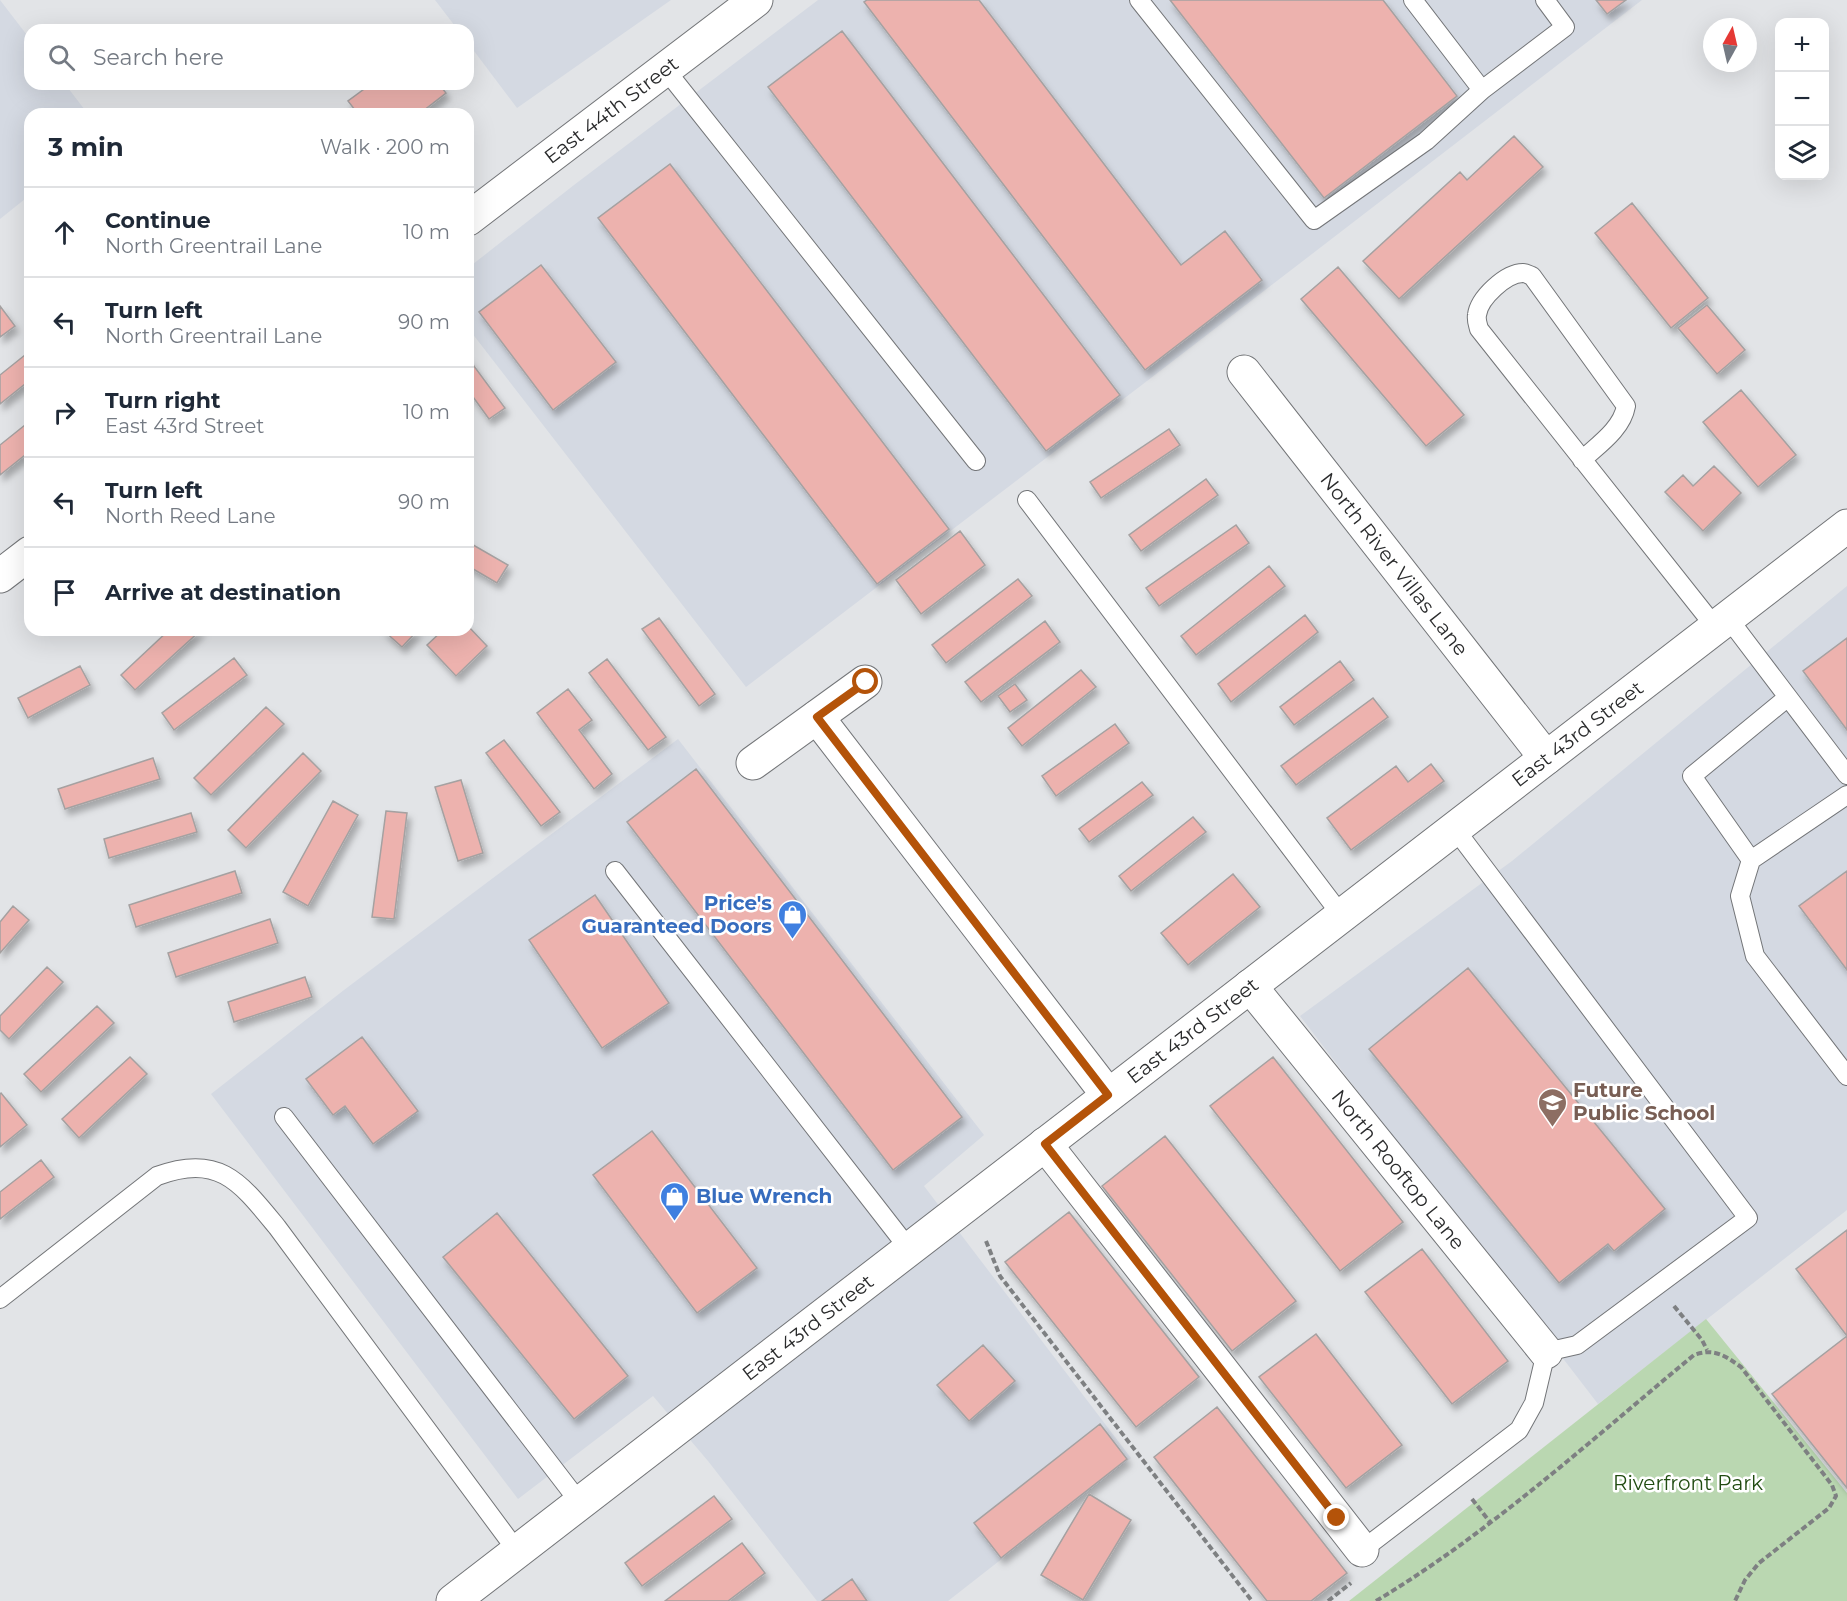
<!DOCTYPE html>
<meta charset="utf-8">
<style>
body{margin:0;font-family:Montserrat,sans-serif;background:#f2f2f3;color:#1f2937}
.controls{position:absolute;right:18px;top:18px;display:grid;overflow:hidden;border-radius:12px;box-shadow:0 6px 24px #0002}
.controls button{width:54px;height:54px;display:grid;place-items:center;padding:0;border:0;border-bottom:2px solid #e0e1e3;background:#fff;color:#1f2937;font:30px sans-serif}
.compass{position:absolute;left:1703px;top:18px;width:54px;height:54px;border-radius:50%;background:#fff;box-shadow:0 6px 24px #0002;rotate:8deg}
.stop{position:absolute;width:18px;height:18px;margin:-14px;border:4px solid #b45309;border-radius:50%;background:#fff}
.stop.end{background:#b45309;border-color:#fff;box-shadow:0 2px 6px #0008}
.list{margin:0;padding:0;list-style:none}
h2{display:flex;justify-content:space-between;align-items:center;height:78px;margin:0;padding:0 24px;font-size:26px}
h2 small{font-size:20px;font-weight:400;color:#747a83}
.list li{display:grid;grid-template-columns:39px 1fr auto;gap:18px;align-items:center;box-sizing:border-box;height:90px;padding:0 24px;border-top:2px solid #e0e1e3}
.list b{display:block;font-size:22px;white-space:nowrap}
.list p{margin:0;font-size:20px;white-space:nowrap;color:#747a83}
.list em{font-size:20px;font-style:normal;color:#747a83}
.icon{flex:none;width:33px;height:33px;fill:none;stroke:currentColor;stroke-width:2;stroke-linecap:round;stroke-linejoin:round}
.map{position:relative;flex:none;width:1847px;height:1601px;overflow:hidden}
.search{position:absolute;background:#fff;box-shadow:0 6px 24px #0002;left:24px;top:24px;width:450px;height:66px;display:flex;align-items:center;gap:15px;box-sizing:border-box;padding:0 21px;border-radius:18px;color:#747a83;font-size:22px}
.panel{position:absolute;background:#fff;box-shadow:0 6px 24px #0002;left:24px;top:108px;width:450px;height:528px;border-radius:18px}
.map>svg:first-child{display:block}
.built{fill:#d4d9e2}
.green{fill:#bad7b1}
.building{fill:#edb2ae;stroke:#a5a1a1;stroke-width:1.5;filter:url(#shadow)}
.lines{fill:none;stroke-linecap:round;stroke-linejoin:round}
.service-casing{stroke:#737578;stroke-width:20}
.minor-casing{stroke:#737578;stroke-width:35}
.path{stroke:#7e8082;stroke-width:4;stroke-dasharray:6 3;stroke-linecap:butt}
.service{stroke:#fff;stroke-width:18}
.minor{stroke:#fff;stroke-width:33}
.route{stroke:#b45309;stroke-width:8}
.labels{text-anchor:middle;stroke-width:5;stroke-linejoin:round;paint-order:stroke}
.street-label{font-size:20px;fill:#2a2b2c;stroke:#fff}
.shop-label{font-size:20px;font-weight:bold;fill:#366cbe;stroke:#fff;text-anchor:end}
.education-label{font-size:20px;font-weight:bold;fill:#785e54;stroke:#fff;text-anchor:start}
.park-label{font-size:20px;fill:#214c11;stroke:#fff}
</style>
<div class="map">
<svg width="1847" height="1601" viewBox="0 0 1847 1601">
<defs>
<filter id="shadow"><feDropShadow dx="3.5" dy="6" stdDeviation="3" flood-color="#0004"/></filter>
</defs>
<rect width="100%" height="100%" fill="#e2e4e7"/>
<!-- built -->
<path class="built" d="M0,0L30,39V84H65L88,114H30V195L0,219Z
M435,0H671L517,108L468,43V30H458Z
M818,0H1642L1147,381L746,687L468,328V268L574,185Z
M1847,586V1210L1598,1404L1300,1016L1512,861Z
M678,739L984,1135L924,1186L1131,1458L948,1601H817L708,1461L653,1396L518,1499L211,1094L344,990Z"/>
<!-- green -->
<path class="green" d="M1706,1319L1847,1493V1601H1349Z"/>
<!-- building -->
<path class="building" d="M867,0H979L1181,265L1225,231L1262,280L1145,370L864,2Z
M1170,0H1383L1457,96L1324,198Z
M1596,0H1626L1607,14Z
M842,31L1120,395L1046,451L768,87Z
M371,84H439L446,93L419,114H358L348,101Z
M1514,136L1543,167L1399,299L1363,261L1460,172L1467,180Z
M670,164L949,529L877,584L598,218Z
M1632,203L1708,298L1671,328L1595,233Z
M541,265L616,362L553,410L479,312Z
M1338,267L1464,415L1426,446L1301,299Z
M1707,305L1745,350L1717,374L1678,328Z
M0,306L15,326L0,337Z
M30,351V380L0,404V375Z
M468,358L505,408L489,419L468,390Z
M1741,390L1796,455L1758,487L1703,422Z
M30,421V451L0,475V445Z
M1169,429L1180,445L1101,498L1090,482Z
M1714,466L1741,493L1703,531L1665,492L1683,475L1693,486Z
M1206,479L1218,495L1141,551L1129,535Z
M1236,525L1249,543L1159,606L1146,588Z
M960,531L985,565L921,614L896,580Z
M468,542L508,565L497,583L468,566Z
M1269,566L1285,586L1196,655L1181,636Z
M1018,579L1032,596L946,663L932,645Z
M1305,615L1318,632L1231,702L1218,684Z
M659,618L715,694L699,706L642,629Z
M1045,621L1060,642L981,702L965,682Z
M468,626L487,646L456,676L427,645L443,630H468Z
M169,630H201L135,690L121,675Z
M383,630H418L402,647Z
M1847,638V730L1803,671Z
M234,658L247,675L174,730L162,713Z
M607,659L666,737L648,750L589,673Z
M1340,661L1354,680L1294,725L1280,707Z
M80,666L90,685L28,718L18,698Z
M1081,670L1096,687L1022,746L1008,728Z
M1015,684L1027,700L1010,712L998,696Z
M568,689L592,720L579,730L612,774L594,789L537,713Z
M1373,698L1388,717L1296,785L1281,766Z
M266,707L284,724L211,795L194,778Z
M1115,724L1129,743L1056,796L1042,776Z
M504,740L560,812L541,826L486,753Z
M303,753L321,771L246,848L228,830Z
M153,758L160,779L65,809L58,789Z
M1431,764L1444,781L1351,850L1327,818L1396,766L1408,782Z
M696,769L962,1117L893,1170L627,822Z
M461,780L483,853L458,861L435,787Z
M1142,782L1153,795L1089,842L1079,829Z
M333,801L358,815L308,906L283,892Z
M386,811L407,813L394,919L372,917Z
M191,813L197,832L109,858L104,839Z
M1193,817L1206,832L1131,891L1119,876Z
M235,871L242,893L136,927L129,905Z
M1847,871V970L1799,906Z
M1233,874L1260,907L1188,965L1161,933Z
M595,895L669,1003L602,1048L529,940Z
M13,906L29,920L0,953V922Z
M270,919L278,943L176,977L168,953Z
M47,967L63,982L9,1039L0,1030V1016Z
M1468,968L1665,1209L1614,1251L1608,1244L1559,1283L1369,1049Z
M305,977L312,997L234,1022L228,1002Z
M97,1006L114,1023L41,1092L24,1074Z
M362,1037L418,1111L373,1144L345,1106L333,1115L306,1079Z
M130,1057L147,1074L79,1138L62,1119Z
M1273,1057L1403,1222L1340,1271L1210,1106Z
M1,1093L27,1125L0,1147V1094Z
M652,1131L757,1268L697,1313L593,1175Z
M1165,1136L1296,1301L1232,1351L1102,1186Z
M41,1160L54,1177L0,1219V1192Z
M1069,1212L1199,1377L1136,1427L1005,1262Z
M497,1213L628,1376L574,1419L443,1257Z
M1847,1230V1336L1796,1269Z
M1422,1249L1508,1361L1452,1404L1365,1292Z
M1316,1334L1402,1445L1346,1488L1259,1377Z
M1847,1336V1488L1772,1394Z
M983,1345L1015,1381L969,1421L937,1385Z
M1217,1407L1347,1573L1311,1601H1267L1154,1457Z
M1100,1424L1127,1459L1001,1558L974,1523Z
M1089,1494L1131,1520L1083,1600L1041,1575Z
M714,1496L732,1519L642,1586L625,1563Z
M742,1543L765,1573L728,1601H665Z
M852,1579L867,1601H822Z"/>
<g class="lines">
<defs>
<path id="service" d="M1139,0L1314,220L1426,141L1482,90
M1413,0L1482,90L1565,27L1545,0
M665,69L976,461
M1582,460C1598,445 1622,429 1626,406L1532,276C1529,275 1526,273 1523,273C1506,273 1479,298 1477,315C1476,320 1478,325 1479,329L1716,628
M1027,500L1342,916
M1728,618L1847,775
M1788,697L1692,776L1751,860L1847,795
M1751,860L1740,896L1755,956L1847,1076
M615,871L909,1249
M284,1117L580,1503
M0,1299L157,1176C219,1153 240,1182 277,1227L517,1551
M1362,1550L1519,1430L1534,1403L1546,1352L1577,1345L1748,1218L1455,829"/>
<g id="minor">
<path id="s1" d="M468,219L756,0"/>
<path id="s2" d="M1244,372L1546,758"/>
<path d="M0,576L30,553"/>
<path d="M817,717L1108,1095"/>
<path d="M753,763L865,682"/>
<path id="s3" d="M1250,986L1546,1352"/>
<path d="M1045,1144L1362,1550"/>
<path id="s4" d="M453,1601L1847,526"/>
</g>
</defs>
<!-- service casing -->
<use href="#service" class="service-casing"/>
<!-- minor casing -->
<use href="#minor" class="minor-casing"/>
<!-- path -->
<path class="path" d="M986,1241L1000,1276L1252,1601
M1674,1306L1702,1340L1707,1350
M1472,1499L1490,1522
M1328,1601L1351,1583
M1376,1601C1491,1532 1591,1440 1694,1355C1714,1348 1724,1355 1741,1367L1832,1485L1836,1496L1829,1508L1759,1563L1745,1580L1735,1601"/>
<!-- service -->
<use href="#service" class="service"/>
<!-- minor -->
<use href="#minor" class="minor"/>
</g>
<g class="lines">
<!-- route -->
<path class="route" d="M866,682L817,717L1108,1095L1045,1144L1337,1518"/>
</g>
<!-- icons -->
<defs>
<symbol id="shop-pin" viewBox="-11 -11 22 30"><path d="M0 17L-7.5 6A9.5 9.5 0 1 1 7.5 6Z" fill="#3f7fe0" stroke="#fff"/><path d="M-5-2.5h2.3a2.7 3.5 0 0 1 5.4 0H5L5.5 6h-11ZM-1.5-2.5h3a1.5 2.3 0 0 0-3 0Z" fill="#fff"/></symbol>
<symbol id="school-pin" viewBox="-11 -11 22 30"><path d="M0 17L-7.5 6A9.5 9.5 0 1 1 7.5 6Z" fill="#8d6e63" stroke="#fff"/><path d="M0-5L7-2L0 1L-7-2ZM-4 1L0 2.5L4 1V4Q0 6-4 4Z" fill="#fff"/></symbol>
</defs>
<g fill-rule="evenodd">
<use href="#shop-pin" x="776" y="898" width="33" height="45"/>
<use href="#school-pin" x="1536" y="1086" width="33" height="45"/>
<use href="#shop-pin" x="658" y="1180" width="33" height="45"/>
</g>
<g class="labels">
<!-- street labels -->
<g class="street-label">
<text dy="7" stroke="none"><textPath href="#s1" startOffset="180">East 44th Street</textPath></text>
<text dy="7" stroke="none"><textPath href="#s2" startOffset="244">North River Villas Lane</textPath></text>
<text dy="7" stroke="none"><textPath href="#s4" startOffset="1420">East 43rd Street</textPath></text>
<text dy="7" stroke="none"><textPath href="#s4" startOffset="934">East 43rd Street</textPath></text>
<text dy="7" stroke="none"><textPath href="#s3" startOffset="236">North Rooftop Lane</textPath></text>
<text dy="7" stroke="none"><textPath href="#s4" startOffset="448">East 43rd Street</textPath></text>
</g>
<!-- shop labels -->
<g class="shop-label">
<text x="772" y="910">Price's<tspan x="772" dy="23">Guaranteed Doors</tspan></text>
<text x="696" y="1203" text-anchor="start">Blue Wrench</text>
</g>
<!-- education labels -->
<g class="education-label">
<text x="1573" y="1097">Future<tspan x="1573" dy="23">Public School</tspan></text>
</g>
<!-- park labels -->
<g class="park-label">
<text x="1688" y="1490">Riverfront Park</text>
</g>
</g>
</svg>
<div class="controls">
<button>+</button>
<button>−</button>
<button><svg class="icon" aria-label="layers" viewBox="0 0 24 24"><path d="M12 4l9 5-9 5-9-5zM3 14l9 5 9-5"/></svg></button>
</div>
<svg class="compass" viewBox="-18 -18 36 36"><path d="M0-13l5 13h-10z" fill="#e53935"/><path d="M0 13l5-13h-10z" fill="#747a83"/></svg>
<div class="stop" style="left:866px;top:682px"></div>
<div class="stop end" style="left:1337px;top:1518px"></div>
<div class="search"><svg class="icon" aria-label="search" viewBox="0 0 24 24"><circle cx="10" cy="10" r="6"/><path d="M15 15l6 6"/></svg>Search here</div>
<section class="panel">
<h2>3 min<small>Walk · 200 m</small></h2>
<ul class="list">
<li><svg class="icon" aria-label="ahead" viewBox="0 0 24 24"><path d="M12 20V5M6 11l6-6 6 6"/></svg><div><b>Continue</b><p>North Greentrail Lane</p></div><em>10 m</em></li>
<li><svg class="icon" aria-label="left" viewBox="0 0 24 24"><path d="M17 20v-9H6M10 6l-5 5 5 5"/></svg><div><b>Turn left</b><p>North Greentrail Lane</p></div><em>90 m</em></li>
<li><svg class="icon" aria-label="right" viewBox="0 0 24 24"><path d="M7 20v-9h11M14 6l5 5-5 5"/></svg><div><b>Turn right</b><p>East 43rd Street</p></div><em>10 m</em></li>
<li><svg class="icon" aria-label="left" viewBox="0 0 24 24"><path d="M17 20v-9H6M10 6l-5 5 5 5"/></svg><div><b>Turn left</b><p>North Reed Lane</p></div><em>90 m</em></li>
<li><svg class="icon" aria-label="arrive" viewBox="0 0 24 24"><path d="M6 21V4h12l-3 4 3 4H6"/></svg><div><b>Arrive at destination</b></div></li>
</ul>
</section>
</div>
